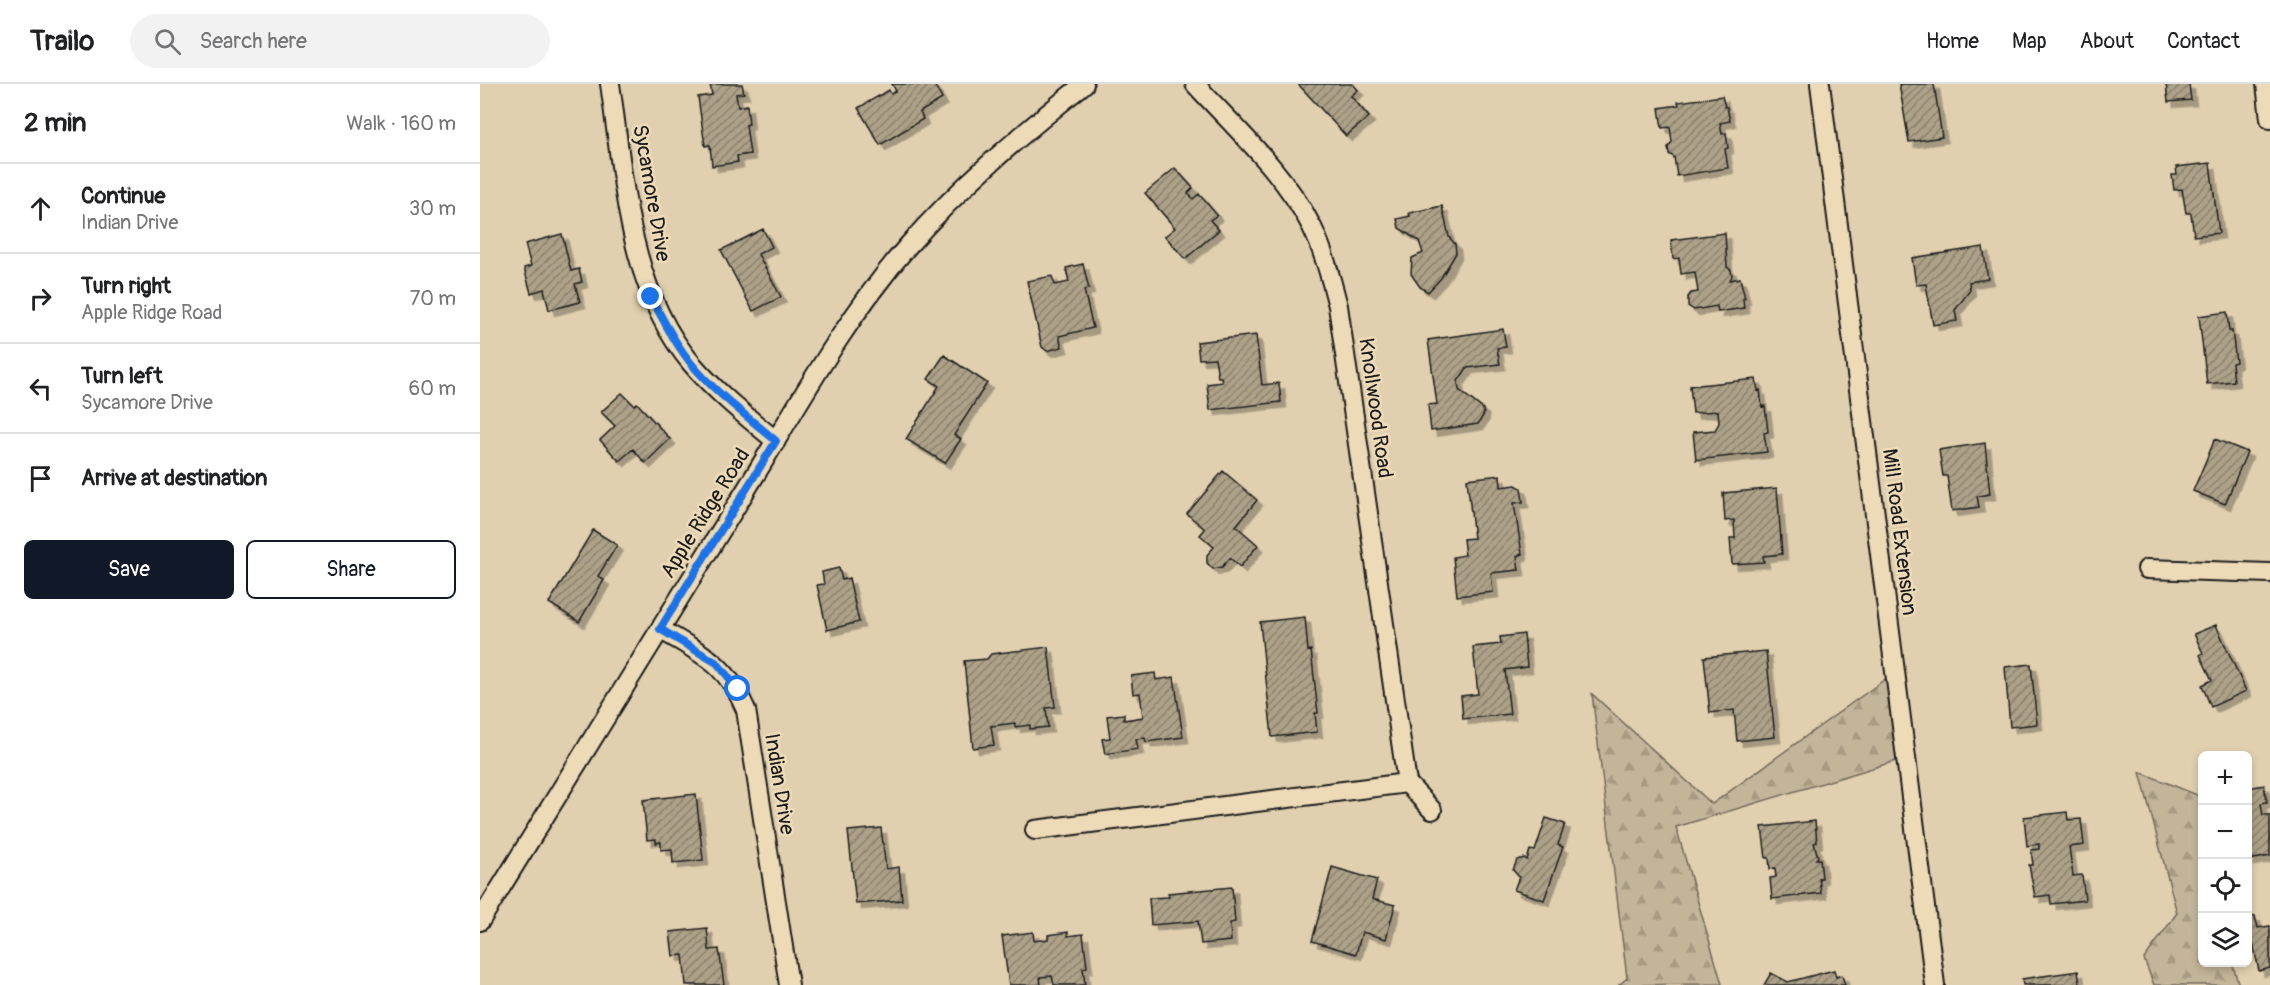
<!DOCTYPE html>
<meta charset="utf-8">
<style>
body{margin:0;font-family:Pangolin,sans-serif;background:#f2f2f2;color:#202124}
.controls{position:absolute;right:18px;bottom:18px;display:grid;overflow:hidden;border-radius:9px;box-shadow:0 3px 9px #0003}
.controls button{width:54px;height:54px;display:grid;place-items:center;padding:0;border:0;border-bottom:2px solid #e0e0e0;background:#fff;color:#202124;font:30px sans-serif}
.stop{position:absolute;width:18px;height:18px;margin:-14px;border:4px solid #1a73e8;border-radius:50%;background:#fff}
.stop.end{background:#1a73e8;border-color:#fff;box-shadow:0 2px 6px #0008}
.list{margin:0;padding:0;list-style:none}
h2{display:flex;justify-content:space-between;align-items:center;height:78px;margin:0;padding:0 24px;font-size:26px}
h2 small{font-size:20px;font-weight:400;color:#757577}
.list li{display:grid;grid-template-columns:39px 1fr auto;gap:18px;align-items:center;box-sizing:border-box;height:90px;padding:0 24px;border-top:2px solid #e0e0e0}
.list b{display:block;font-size:22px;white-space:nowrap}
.list p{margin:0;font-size:20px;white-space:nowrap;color:#757577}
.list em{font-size:20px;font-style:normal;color:#757577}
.actions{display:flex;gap:12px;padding:18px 24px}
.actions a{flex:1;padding:14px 0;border:2px solid #111827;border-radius:9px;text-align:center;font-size:21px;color:#111827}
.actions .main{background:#111827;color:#fff}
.icon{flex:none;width:33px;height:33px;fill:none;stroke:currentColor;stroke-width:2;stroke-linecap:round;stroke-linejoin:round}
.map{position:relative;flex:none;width:1790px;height:901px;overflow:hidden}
header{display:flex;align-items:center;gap:36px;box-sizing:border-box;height:84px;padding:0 30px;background:#fff;border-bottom:2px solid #e0e0e0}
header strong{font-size:28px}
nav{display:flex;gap:33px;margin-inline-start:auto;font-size:21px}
.search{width:420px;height:54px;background:#f2f2f2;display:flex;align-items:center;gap:15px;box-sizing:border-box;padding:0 21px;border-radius:33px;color:#757577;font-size:22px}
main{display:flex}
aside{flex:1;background:#fff}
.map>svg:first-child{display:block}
.forest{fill:url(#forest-firs);stroke:#70685a;stroke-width:1.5}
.building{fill:url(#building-hatch);stroke:#1c1c1c;stroke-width:1.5;filter:url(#shadow)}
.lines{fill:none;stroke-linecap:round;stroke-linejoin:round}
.street-casing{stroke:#1c1c1c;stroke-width:22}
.street{stroke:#eddbb8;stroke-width:18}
.route{stroke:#1a73e8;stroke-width:8}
.labels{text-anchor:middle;stroke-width:5;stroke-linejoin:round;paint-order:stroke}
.street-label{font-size:21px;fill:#1c1c1c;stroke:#eddbb8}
</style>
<header>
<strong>Trailo</strong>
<div class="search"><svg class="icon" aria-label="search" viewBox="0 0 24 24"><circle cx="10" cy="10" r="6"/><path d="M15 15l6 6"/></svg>Search here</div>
<nav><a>Home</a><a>Map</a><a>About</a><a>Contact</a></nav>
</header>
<main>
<aside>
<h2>2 min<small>Walk · 160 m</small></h2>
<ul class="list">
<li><svg class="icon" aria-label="ahead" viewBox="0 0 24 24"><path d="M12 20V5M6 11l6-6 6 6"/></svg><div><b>Continue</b><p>Indian Drive</p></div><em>30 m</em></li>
<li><svg class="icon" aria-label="right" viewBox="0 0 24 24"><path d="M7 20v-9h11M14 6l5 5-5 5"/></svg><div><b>Turn right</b><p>Apple Ridge Road</p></div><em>70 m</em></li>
<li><svg class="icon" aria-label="left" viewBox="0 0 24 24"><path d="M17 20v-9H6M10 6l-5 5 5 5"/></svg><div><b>Turn left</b><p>Sycamore Drive</p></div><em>60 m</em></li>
<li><svg class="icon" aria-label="arrive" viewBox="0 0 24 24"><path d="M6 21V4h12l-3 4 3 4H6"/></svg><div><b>Arrive at destination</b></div></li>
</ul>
<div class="actions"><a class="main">Save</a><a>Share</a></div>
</aside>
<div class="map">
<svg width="1790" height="901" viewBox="0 0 1790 901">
<defs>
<pattern id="forest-firs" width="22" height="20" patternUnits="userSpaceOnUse" patternTransform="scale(1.5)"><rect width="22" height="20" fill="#c3b599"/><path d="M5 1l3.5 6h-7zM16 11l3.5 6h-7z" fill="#a79b83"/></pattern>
<pattern id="building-hatch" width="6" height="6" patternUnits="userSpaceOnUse" patternTransform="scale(1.5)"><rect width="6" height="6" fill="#ada188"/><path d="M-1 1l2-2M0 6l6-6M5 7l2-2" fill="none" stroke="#8c826e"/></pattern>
<filter id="shadow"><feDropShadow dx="5.5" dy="5.5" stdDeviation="0" flood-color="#0004"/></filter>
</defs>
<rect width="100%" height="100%" fill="#e0d0af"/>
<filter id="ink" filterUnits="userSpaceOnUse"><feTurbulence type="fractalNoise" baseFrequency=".0167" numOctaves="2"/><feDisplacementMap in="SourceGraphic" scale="12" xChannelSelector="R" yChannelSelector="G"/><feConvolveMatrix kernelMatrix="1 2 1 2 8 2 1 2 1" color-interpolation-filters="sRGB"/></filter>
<g filter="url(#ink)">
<!-- forest -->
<path class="forest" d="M1415,588L1426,674L1196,743L1242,900L1139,901L1147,894L1112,610L1232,720Z
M1660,688L1722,713V878L1752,879L1759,901H1674L1664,875L1697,829Z"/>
<!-- building -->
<path class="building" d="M230,0H262L264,9L256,10L258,23L267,21L269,40L266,41L270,70L257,72L258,78L232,82L230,61L225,62L218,13L232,11Z
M412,0H454L462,15L440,28L443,35L400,61L378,24L409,6L411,10L416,7Z
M818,0H873L878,6L871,12L889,33L866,52Z
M1419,0H1454L1462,53L1429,58Z
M1686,0H1709L1711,16L1688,18Z
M1242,12L1245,23H1247L1250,37L1240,39L1242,50L1246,49L1248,64L1245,65L1248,84L1197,92L1194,73L1189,70L1188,63L1192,58L1190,43L1182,44L1179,24L1199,21L1198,18Z
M1730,79L1739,149L1714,152L1711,129H1706L1702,105L1694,106L1692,91H1697L1696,83Z
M695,84L713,104L708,109L713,115L719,110L737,131L730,136L739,146L705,175L685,152L695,144L665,109Z
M962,122L969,153L975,160L976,169L961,194L948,208L940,203L931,190L932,174L943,169L939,157L919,144L917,135L930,132L929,129Z
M283,145L292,163L278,170L301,213L273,227L241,166Z
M1245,149L1247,183L1251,186L1252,192L1250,196L1260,194L1265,214L1263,215L1264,224L1238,228L1237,222L1214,226L1208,222V213L1211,209L1218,208L1215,188L1201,190L1199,174L1193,175L1191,156Z
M82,150L91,187L99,185L102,198L95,200L100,218L69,226L64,205L51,209L44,184L51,182L45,160Z
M1503,163L1508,195L1489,198L1490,206L1475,226L1477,237L1453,241L1446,200L1436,201L1432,174Z
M603,180L609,205L604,206L613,244L579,252L582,263L567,267L562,263L547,197L572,192L575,201L589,198L586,184Z
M1747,228L1749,247H1752L1756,278L1752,279L1754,297L1727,300L1719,232Z
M1023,245L1026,263L1017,264L1020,280L987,284L978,297L979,306L1003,325L1004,330L998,340L951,347L948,321L957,320L948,256Z
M776,251L782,301L799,299L801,318L730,326L727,300L742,298L741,293H738L735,274L719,275L717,258Z
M464,271L507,299L474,351L481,355L465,379L426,355L459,302L448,295Z
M1276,295L1278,307L1280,306L1282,323L1285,322L1288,348L1284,349L1287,368L1216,376L1213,348L1235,346L1239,339L1238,327L1213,329L1210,302Z
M142,309L154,321L157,319L190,355L165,379L153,365L139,377L120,356L135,342L121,328Z
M1735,355L1767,368L1745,420L1713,407Z
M1505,359L1510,410L1497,412L1499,423L1472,427L1467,392H1463L1459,366Z
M743,387L777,416L756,442L778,461L760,483L750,474L742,483L733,485L727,479V471L734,463L720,451L725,445L707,430Z
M1020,391L1021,403L1036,401L1041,404L1043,418L1034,419L1042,470L1037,472L1039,486L1011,489L1013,508L977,512L973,473L985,471L983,455L994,454L987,395Z
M1297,404L1302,470L1283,472L1284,478L1252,480L1250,454H1255L1254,436L1245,437L1243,409Z
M113,446L137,461L118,492L124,496L99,538L69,519Z
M359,484L362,496L369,494L379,538L347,546L337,501L344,500L342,488Z
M825,533L828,567L831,566L838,629H835L837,648L792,653L780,538Z
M1736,541L1766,607L1731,623L1722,601L1732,596L1720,571L1723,569L1714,550Z
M1044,550L1047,583L1025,586L1030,630L983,635L981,612L998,610L993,563L1021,560L1020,553Z
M568,563L575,623L566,624L568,643L550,645V641L535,643V639L511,642L514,661L493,664L484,577L507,575L511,570Z
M1286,567L1295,653L1257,657L1254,626L1230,629L1224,573Z
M1551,580L1557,640L1530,643L1525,583Z
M675,589L676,596L694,593L703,653L666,658L665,654L656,655L658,665L625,670L622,655L630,654L627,632L644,630V636L663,633L660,609L653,610L651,592Z
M1784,701L1787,718L1781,719L1783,731H1790V772L1768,776V704Z
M216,710L223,776L193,779L192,765L181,766V758L176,759V755L167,756L163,716Z
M1587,728L1588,736L1601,735L1604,761L1589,763L1593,792L1602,791L1605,816L1571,820L1570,811L1555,813L1549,781H1553L1551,766L1559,765V760L1547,762L1544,733Z
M1066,734L1085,740L1078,761L1083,763L1064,816L1034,806L1039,793L1033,786L1037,776L1044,774L1047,776L1050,766L1055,767Z
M1335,737L1337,758L1334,759L1338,773L1336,775H1340L1342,794H1339L1341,809L1292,815L1290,794L1296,793L1295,784L1290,785L1289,774H1286L1282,743Z
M401,744L406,785L419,783L422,816L376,820L368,747Z
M852,783L897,796L892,815L915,821L906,855L882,848L876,870L832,857Z
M752,803L755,838L750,839L751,857L721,860L718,837L671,841L669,814L689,813L688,809Z
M1775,832L1778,844L1790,842V884L1779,887L1773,859L1768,860V834Z
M227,844L229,866L239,865L244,901H206L203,871L193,872L190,848Z
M553,848L554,857L568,855V851L588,848V852L603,850L607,883L603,884L605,901H574L572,892L560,893L561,901H529L522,852Z
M1354,886L1356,893L1362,891L1365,901H1284L1291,889L1308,898Z
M1598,887L1600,901H1543L1542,895Z"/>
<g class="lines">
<defs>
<path id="street" d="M130,0C144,94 148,205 212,280C237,309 267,333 296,357
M715,0C756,45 804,88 832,143C844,168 851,195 858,222L927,699
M1340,0L1455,901
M1786,0L1790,35
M1667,485L1790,489
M180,545C223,571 246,578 266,626L309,901
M555,746L927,699L952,726
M0,837C86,698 172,558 258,419C312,332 360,241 427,163C480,102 541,51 604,0"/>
</defs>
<!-- street casing -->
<use href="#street" class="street-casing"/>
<!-- street -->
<use href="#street" class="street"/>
</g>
</g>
<g class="lines" filter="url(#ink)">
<!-- route -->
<path class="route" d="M171,213C183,236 194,257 210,278C234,308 267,332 296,357L180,545L237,579L258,605"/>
</g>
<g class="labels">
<!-- street labels -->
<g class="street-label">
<text transform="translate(172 109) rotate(80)" y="7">Sycamore Drive</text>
<text transform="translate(896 324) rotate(82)" y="7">Knollwood Road</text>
<text transform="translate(225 429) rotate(-58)" y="7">Apple Ridge Road</text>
<text transform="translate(1420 448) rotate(83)" y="7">Mill Road Extension</text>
<text transform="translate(300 700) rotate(81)" y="7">Indian Drive</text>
</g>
</g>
</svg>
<div class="controls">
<button>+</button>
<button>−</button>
<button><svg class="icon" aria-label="locate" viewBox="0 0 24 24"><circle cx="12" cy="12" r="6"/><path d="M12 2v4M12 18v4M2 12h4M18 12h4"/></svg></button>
<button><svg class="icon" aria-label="layers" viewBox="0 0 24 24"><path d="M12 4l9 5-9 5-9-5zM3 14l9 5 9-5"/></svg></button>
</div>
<div class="stop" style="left:258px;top:605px"></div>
<div class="stop end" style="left:171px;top:213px"></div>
</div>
</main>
